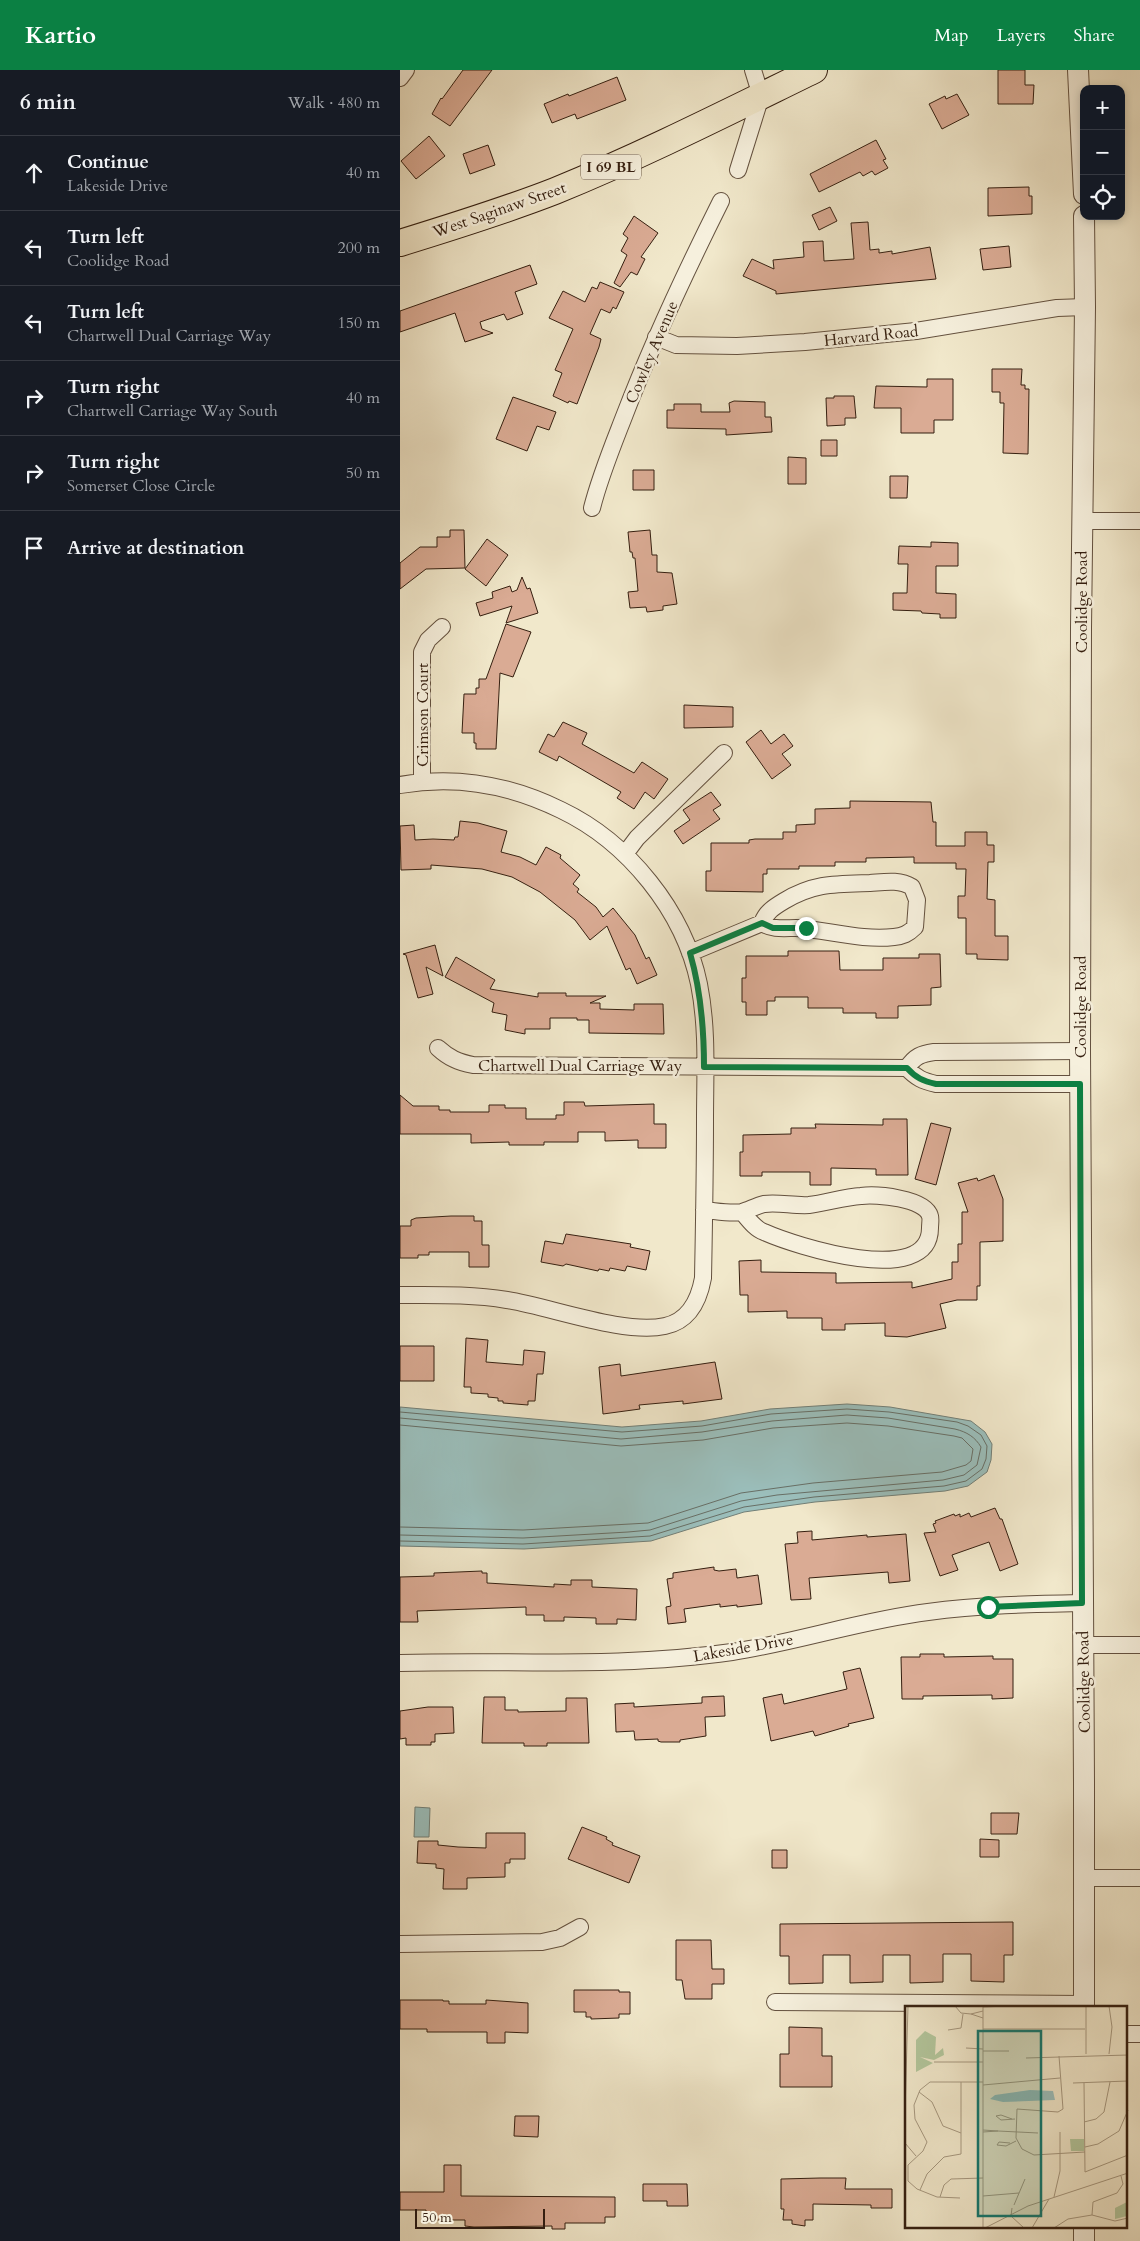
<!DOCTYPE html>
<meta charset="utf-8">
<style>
body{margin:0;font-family:Cardo,serif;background:#242831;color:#f1f3f6}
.controls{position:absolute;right:15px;top:15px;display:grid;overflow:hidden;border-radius:10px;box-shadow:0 2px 8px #0003}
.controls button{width:45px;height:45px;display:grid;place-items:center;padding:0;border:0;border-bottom:1px solid #363941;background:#171b24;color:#f1f3f6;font:25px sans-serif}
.scale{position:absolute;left:15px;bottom:12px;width:130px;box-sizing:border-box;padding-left:5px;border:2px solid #351f10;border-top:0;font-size:14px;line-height:18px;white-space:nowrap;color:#351f10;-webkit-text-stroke:4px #f6f0dd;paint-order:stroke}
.stop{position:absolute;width:15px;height:15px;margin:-11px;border:4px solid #0b8043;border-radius:50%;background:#fff}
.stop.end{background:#0b8043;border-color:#fff;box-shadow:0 1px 5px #0008}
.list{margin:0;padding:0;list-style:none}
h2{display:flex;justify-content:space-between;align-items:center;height:65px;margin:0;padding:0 20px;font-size:21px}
h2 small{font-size:16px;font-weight:400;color:#9ea1a6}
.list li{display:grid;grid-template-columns:32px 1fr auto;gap:15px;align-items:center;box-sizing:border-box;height:75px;padding:0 20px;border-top:1px solid #363941}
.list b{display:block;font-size:19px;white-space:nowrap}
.list p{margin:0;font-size:16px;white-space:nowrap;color:#9ea1a6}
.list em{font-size:16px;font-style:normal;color:#9ea1a6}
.icon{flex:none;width:28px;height:28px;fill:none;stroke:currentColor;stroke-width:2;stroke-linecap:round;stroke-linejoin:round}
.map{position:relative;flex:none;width:740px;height:2171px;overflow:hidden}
header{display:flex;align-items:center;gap:30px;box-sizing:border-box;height:70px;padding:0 25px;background:#0b8043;color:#fff}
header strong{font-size:24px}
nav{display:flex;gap:28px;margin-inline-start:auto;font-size:18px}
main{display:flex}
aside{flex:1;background:#171b24}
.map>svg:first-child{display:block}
.water{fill:#9bbfbc;stroke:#727f77}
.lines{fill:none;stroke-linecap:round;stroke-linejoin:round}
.shore{stroke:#686f66;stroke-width:1}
.building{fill:#daab94;stroke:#351f10}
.minor-casing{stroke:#64513f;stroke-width:18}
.tertiary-casing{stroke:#64513f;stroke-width:22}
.primary-casing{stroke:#351f10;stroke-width:28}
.minor{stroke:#f6f0dd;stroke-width:16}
.tertiary{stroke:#f6f0dd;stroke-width:20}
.primary{stroke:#f1e8cb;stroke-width:26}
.route{stroke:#0b8043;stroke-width:6}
.labels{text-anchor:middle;stroke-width:5;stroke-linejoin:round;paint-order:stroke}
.shield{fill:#f6f0dd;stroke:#6f5e4e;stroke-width:1}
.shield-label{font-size:15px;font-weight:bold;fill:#351f10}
.street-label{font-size:16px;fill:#351f10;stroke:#f6f0dd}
.inset-road{fill:none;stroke:#a69880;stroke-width:1}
.view{fill:#0f766e;fill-opacity:0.15;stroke:#0f766e;stroke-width:2.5}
.inset-edge{fill:none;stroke:#351f10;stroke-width:2.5}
</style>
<header>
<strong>Kartio</strong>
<nav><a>Map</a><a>Layers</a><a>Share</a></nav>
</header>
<main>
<aside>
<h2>6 min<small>Walk · 480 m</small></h2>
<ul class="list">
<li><svg class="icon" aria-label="ahead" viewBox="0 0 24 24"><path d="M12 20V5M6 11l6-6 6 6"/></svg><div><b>Continue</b><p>Lakeside Drive</p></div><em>40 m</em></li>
<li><svg class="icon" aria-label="left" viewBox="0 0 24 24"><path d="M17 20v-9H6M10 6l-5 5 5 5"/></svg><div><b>Turn left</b><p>Coolidge Road</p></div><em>200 m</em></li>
<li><svg class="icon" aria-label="left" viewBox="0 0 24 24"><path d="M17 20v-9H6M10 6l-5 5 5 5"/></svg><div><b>Turn left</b><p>Chartwell Dual Carriage Way</p></div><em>150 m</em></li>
<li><svg class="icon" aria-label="right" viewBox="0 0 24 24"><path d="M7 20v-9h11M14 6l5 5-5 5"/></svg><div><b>Turn right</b><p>Chartwell Carriage Way South</p></div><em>40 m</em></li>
<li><svg class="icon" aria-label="right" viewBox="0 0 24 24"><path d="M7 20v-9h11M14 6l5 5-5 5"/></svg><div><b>Turn right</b><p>Somerset Close Circle</p></div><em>50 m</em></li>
<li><svg class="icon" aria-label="arrive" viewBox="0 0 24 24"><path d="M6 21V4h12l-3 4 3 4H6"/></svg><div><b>Arrive at destination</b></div></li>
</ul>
</aside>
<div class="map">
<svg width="740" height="2171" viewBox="0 0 740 2171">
<rect width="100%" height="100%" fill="#f1e8cb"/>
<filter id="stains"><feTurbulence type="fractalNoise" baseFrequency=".004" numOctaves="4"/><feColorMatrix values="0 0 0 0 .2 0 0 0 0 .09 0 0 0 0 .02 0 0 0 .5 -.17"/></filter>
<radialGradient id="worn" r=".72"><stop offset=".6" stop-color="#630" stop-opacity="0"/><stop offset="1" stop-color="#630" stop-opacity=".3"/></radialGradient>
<!-- water -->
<path class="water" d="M447,1334L490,1337L571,1351L585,1362L592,1374L591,1390L587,1402L568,1416L545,1421L415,1432L344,1442L251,1471L124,1479L0,1476V1337L222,1357L301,1351L370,1339Z
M15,1737L30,1738L29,1767H14Z"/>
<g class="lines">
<!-- shore -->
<path class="shore" d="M0,1342L222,1362L302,1356L371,1344L447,1339L489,1342L557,1352L568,1356L581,1365L587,1376L586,1389L582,1399L566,1411L544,1416L414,1427L344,1437L250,1466L123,1474L0,1471
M0,1348L221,1369L302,1362L372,1351L447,1345L488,1348L555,1359C567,1362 575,1367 581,1377L577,1395L564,1405L543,1410L377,1425L341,1431L250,1460L228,1462L123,1468L0,1465
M0,1355L221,1376L303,1370L373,1358L447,1353L488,1356L554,1366L562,1368L573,1379L571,1391L566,1395L542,1402L413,1413L341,1423L248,1453L123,1460L0,1457"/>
</g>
<!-- building -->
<path class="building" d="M63,0H92L50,56L32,44L41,28L42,29Z
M598,0H625V15H634L633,34H598Z
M217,7L226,30L177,49L175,44L152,53L144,34L168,24L169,26Z
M557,24L569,45L542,59L529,34L545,26L546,29Z
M29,66L45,86L16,109L1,91Z
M476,70L486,89L483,90L488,98L475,105L472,101L463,106L460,102L419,122L410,104Z
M88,75L95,95L70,104L63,84Z
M629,117V126H632V144L588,146V118Z
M430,137L437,151L419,160L412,145Z
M234,146L258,163L241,187L245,189L237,205L231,202L220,217L214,213L227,185L221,181L228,168L223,164Z
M468,152L470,180L479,179V183L492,181V184L530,177L536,209L376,224V221L343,206L352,189L374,199L373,190L404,187L403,172L423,171L424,191L454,189L451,153Z
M609,176L611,197L583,200L580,179Z
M130,195L137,214L115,222L123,244L107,250L104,244L80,252L82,259L93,263L65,272L55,243L0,262V241Z
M200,212L224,222L216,239L213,237L210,243L201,239L190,264L201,269L199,277L177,334L169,331L168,333L153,326L162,303L155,300L173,259L149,248L163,221L185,232L192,217L197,219Z
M592,299H622L621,315H625V319H629L628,384L603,383L604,333H600V322H592Z
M527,309H553V350H534V363H501V338H474L476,316L527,317Z
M434,326H454L456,348H445V355L427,356L426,328H434Z
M113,327L156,342L149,360L137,356L127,381L96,369Z
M334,331L365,332V347H371L372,362L326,365V359L267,358V340H274V334H301V342H330L329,333Z
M421,370H437V386H421Z
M388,387L406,388V414H388Z
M233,400H254V420H233Z
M490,406H508L507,428H490Z
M50,460H64L65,498L26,499L0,519V493L20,477H37V467H50Z
M250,460L252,485H257V502L272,503L277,534L263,536V540L247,542L246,537L230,538L228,522L238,521L235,488H233L232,482H230L228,462Z
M87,469L108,485L86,516L65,499Z
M531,472L558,473V496H536V523L556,524V548H540V544L522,543L521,541L493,540V523H507L508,494H498L499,476L531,477Z
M122,507L127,519L130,518L138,543L106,553L112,536L80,546L76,533L93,528L92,522L110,516L112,522L117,520Z
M106,554L131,562L113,607L100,603L96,679H76V673H74V663H62L64,624H76V618H79V609H86Z
M284,635L333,637V657L284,658Z
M163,652L187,663L182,674L234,703L242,692L268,709L254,729L245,722L234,739L217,728L221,722L159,686L157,691L139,682L148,664L154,667Z
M361,660L371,674L384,664L393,676L382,684L391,695L372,709L346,672Z
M311,722L321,735L313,740L320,749L283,774L274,761L290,750L283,740Z
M450,731L531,732L533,752H536V776H565V762H587V775H594V792H588L587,829L595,830V866H608V890L577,889V884H566V848H558V826H565L566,799H556V793H514V787L466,788V792H435V796H399V799H367V804H363V822L306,821V801H311V773H349V770L355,769H383V762H396V755L415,754V739L450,738Z
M60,751L78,753L107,761L101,782L120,787L136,795L146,777L161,785L160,788L180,805L173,814L179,819L177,822L196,837L203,847L213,838L235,865L246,889L249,887L257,905L237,914L230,898L226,900L207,856L190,870L175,850L140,822L112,807L82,799L31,795V799L1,800L0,756L14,755L15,770L33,769L54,770L55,767H58Z
M35,875L43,906L26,897L33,924L18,928L6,885L3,884Z
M388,881H439L440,900H483V888H519V884H540L541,917L531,918V935L498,936V948H476V943H443V938H408V927H375V931H367V945H346V932H342V908H346V886H388Z
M56,887L95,910L90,919L138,927V923H166V926H206L190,933H200V939L234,940V934H263L264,964L189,963V950H177V948H150V959H125V964L105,960L107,945L92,942L94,933L45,907Z
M0,1025L13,1036H39V1040H50V1042H89V1035H105V1038H126V1049H156V1045H164V1032H184L185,1036L254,1034V1054H266V1078H238V1070L205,1071V1062H178V1072H144V1075H109V1072L71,1073V1064H0Z
M483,1049H507L508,1105H476V1099L431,1098V1115H410V1102H362V1106H340V1082H343V1065L391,1064V1058H416L415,1054L483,1055Z
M531,1053L551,1058L536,1115L515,1109Z
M594,1105L603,1129V1171L580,1172V1216H577V1230H557L540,1234L546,1258L507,1267L485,1266V1253L445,1254V1260H422V1248H387V1241L348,1242V1225H340L339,1191L361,1190V1202L436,1203V1213L512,1212V1218L552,1209V1192H558V1174H562V1142H568L558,1113L577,1108L578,1111Z
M51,1146H74V1151H82V1175H89V1197H69V1182H29V1185H18V1188H0V1156H11V1150L16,1148Z
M166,1164L231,1174L230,1177L250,1181L246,1200L227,1196L225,1201L210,1198L209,1201L199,1199L198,1201L166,1194L163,1196L141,1192L145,1171L163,1174Z
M66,1268L88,1270L86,1292L123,1295L124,1280L145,1282L143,1304H137L135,1331H128V1335L103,1333V1331H98V1328L88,1327V1324L71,1323V1317H64Z
M0,1276H34V1311H0Z
M315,1292L322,1329L283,1334V1331L239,1335L240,1339L203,1344L199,1297L220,1294L221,1306Z
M595,1438L600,1449H602L618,1494L600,1501L589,1472L552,1485L558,1500L540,1506L524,1463L536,1462L533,1454L536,1453L535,1451L554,1444L555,1446L560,1444V1447L569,1443L571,1447Z
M412,1461V1470L467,1465V1467L506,1464L510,1511L489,1513L488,1502L409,1508L411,1529L391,1530L385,1474L398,1473L397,1462Z
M314,1497V1500L319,1501L336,1499L337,1508L358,1505L362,1534L337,1537V1535L320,1537V1534L284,1539L286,1552L268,1554L266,1537L271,1536L267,1509L273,1508V1503Z
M82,1501V1503H87V1513L154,1517V1514L171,1515V1510H192V1517L237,1519L236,1550L217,1549V1554H196V1548L164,1547V1551H144V1545H126V1537L17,1541L18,1552H0V1507L34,1506V1503Z
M520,1584H544V1587L593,1586V1589H613V1628L592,1629V1625L523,1626V1629H502L501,1587H520Z
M460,1598L474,1648L448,1654L449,1656L415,1666L413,1661L371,1671L363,1628L382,1624L384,1634L447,1619L443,1602Z
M324,1626L325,1646L305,1647L306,1666L280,1670V1672H261L258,1671V1669L235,1670L234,1661L216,1662L215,1634L234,1633V1637L302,1633V1627Z
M84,1627H105V1640H118V1642L166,1641V1628H187L189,1673H147V1676H124V1673H82Z
M28,1637H53L54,1663L35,1664V1672H31V1675H6V1668L0,1669V1641Z
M591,1743H619L617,1764H591Z
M182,1757L207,1767L206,1769L213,1773L212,1775L240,1786L229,1813L168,1789Z
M86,1763H125V1789H110V1793H105V1807L67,1808V1819H43L44,1799L36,1798V1794L17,1793L18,1771H38V1775L58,1777L86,1778Z
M580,1769L599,1770V1787H580Z
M372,1780H387V1798H372Z
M613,1852V1885H604V1912L571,1911V1884H543V1912L510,1913V1885H483V1912L450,1913V1885H423V1913L389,1914V1886H380V1854Z
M276,1870H311L312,1899H324V1914H312V1929H285L282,1910H276Z
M174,1920H219V1922H230V1944H219V1948L191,1949V1947H186V1942H174Z
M0,1930H43V1931H49V1934H86V1930L128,1933V1963L105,1962V1973H87V1962H27V1959H0Z
M389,1957L422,1958V1986H432V2017H380V1984H389Z
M115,2046H139L138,2067L114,2066Z
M44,2095H61V2126L215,2127V2147H205V2153H165V2159H152V2156L74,2157L65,2156V2150H26V2140H0V2122H44Z
M420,2108H446L445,2119H492V2138H471V2135L413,2134V2150H405V2156L392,2154V2150H383L384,2139H381V2109Z
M243,2114H287L288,2136H267V2131H243Z"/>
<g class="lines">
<defs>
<path id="minor" d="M0,8L6,0
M338,100L361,26L353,0
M256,267L276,275L337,276L405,272L516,261L657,238L685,237
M192,438C200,406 213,375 225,344C253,271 286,201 321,131
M681,451H740
M22,711V582L28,570L42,557
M0,715C56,705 110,715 161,740C228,772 284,841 299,914C308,959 305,1005 305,1050C305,1103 304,1156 303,1208C299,1230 289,1251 265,1256C224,1265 151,1237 107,1230C72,1224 36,1225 0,1225
M225,784L237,768L324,683
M290,883L362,853C366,842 374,837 384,831C414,813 435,814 470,813C484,812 499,809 512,817L517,830L515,857C508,864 503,866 494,867C462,871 428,860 396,858C385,858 372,860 362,853
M38,978C49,988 58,992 73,995L507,998
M680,981L534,982C521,984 515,986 507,998C516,1008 523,1011 536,1014H680
M304,1140C316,1141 331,1144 342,1142C349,1140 356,1136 364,1134C378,1132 394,1136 409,1135C426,1133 444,1127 461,1126C476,1124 525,1128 530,1146C531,1149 530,1154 530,1158C530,1219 395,1176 364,1162C355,1159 348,1149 342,1142
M683,1575H740
M0,1593C110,1590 222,1598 332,1582C398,1572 462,1550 528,1542C579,1535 631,1534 682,1533
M684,1808H740
M0,1874L142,1872L160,1868L180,1857
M375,1932L684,1934
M726,1964H740"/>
<path id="tertiary" d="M678,0L684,124
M684,1937V1712L680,981L681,558L685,237L684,146
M684,2157V2171"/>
<path id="primary" d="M0,173C52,157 104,141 155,121C243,85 328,42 414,0"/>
</defs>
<!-- minor casing -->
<use href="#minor" class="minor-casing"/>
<!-- tertiary casing -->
<use href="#tertiary" class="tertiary-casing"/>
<!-- primary casing -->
<use href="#primary" class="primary-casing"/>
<!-- minor -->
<use href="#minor" class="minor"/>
<!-- tertiary -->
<use href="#tertiary" class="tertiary"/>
<!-- primary -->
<use href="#primary" class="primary"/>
</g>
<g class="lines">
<!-- route -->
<path class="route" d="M406,858H373L362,853L290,883C301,921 304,957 304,997L507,998C516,1008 523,1011 536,1014H680L682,1533L588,1537"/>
</g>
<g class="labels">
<!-- shield labels -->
<rect class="shield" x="181" y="84.5" width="60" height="25" rx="4"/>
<g class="shield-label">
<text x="211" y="102">I 69 BL</text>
</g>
<!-- street labels -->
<g class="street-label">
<text transform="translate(99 139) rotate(-19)" y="6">West Saginaw Street</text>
<text transform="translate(471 265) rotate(-6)" y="6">Harvard Road</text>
<text transform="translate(251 282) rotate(-67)" y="6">Cowley Avenue</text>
<text transform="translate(681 532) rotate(-90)" y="6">Coolidge Road</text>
<text transform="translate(22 645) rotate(-90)" y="6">Crimson Court</text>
<text transform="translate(680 937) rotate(-90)" y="6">Coolidge Road</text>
<text x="180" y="1001">Chartwell Dual Carriage Way</text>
<text transform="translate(343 1577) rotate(-10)" y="6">Lakeside Drive</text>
<text transform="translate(683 1612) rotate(-91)" y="6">Coolidge Road</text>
</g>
</g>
<!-- overview -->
<g transform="translate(505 1936)">
<rect width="222" height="222" fill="#f1e8cb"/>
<path d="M20,25L31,31L30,49L38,42L39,49L29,54L15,51L28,57L11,66V34ZM165,133H179V145H166ZM222,196V210L210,213V202Z" fill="#b3c79d"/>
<path d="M125,84L148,85L150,94L98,96L85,93L90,89Z" fill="#9bbfbc"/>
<path class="inset-road" d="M50,0L56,7L66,8M78,0V222M204,0L207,21L204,48M78,1L102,0M78,12L66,8L78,5M78,23H180M43,24L56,22L58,8M61,42L78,43M78,45H104M181,48V0M154,50L158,103L153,106L112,103L111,132L117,143L129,149L180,146M121,52L223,49M29,56H78M168,77L223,75M179,77L180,166L223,149M78,79L155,72M14,86L27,96L38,120L56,127M0,107L3,0M107,113L96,109L91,110L96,114L110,113M179,116L191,113L199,106L205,76M78,124L93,125L78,126M93,125L133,127M0,137L11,150M105,137L94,136L92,139L101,140L111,135M180,141L193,138L214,125L223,104M15,184L22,168L39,151L56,148V76M78,190L114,187M35,191L39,179L46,173L78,172M149,191L155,165V126M55,192L32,191L12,183L3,175V159L18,145L22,136L10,113L9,99L15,84L25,76H78M109,199L120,173M107,202L106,210L119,222M187,209L210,215L223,212M80,222L123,200L223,167M127,222L144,193M149,222L163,213L187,209L188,196L212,187L218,178L216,170"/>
<path class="view" d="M73,25H136V210H73Z"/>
<rect width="222" height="222" class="inset-edge"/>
</g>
<rect width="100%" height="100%" filter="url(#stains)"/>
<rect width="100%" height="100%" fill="url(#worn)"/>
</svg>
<div class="controls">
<button>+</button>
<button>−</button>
<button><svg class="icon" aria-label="locate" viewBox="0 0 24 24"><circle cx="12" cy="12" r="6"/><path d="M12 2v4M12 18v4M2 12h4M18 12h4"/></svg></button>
</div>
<div class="scale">50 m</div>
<div class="stop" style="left:588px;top:1537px"></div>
<div class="stop end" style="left:406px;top:858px"></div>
</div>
</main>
